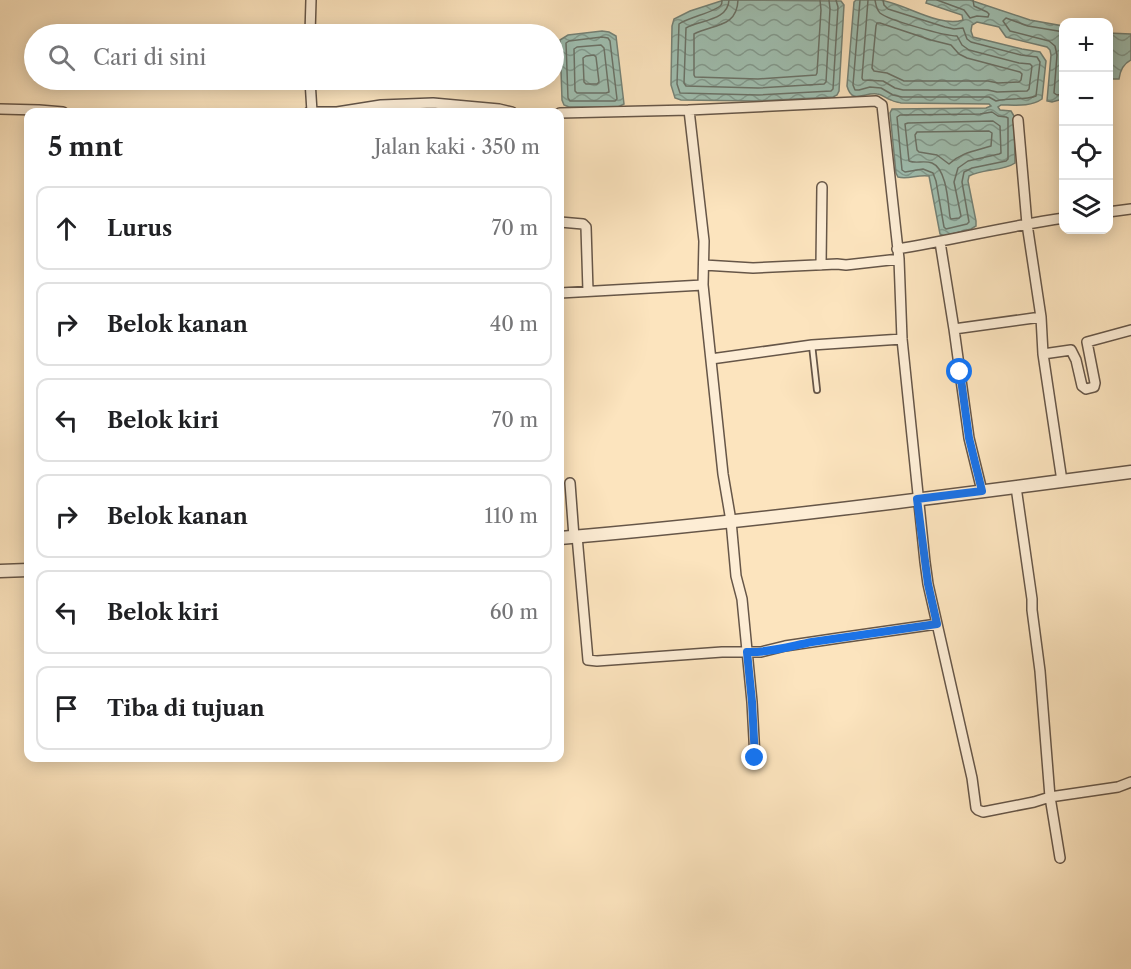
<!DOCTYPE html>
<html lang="id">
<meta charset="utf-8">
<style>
body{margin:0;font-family:"Libre Caslon Text",serif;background:#f6f6f6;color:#202124}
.controls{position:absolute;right:18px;top:18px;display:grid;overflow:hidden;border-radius:12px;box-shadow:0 3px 15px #0003}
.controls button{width:54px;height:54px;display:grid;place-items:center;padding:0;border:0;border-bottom:2px solid #e0e0e0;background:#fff;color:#202124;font:30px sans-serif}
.stop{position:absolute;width:18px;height:18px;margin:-14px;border:4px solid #1a73e8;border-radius:50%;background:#fff}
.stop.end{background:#1a73e8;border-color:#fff;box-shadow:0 2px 6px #0008}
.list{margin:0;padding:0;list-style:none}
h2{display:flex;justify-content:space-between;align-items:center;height:78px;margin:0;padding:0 24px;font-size:26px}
h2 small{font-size:20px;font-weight:400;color:#757577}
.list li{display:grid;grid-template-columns:39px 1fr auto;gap:18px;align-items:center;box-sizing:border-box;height:84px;margin:0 12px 12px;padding:0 12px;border:2px solid #e0e0e0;border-radius:12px}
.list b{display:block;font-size:22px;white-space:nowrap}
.list em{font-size:20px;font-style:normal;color:#757577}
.icon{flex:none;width:33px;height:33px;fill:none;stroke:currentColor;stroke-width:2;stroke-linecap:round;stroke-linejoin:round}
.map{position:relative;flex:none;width:1131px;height:969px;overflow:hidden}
.search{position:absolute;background:#fff;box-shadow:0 3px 15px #0003;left:24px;top:24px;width:540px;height:66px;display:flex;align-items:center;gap:15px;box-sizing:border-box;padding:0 21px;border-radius:33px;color:#757577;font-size:22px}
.panel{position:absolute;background:#fff;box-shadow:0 3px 15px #0003;left:24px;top:108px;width:540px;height:654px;border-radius:12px}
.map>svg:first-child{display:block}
.water{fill:url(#water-waves);stroke:#748277;stroke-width:1.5}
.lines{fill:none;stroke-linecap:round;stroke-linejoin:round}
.shore{stroke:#6a7268;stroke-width:1.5}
.service-casing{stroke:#665648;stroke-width:8}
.minor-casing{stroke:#665648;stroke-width:12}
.tertiary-casing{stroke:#665648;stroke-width:15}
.service{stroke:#fdedd5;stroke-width:4.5}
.minor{stroke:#fdedd5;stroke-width:9}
.tertiary{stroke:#fdedd5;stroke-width:12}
.route{stroke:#1a73e8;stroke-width:8}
</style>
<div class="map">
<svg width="1131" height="969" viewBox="0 0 1131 969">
<defs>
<pattern id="water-waves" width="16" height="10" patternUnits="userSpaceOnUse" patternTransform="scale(1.5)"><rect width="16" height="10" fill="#9fbfb1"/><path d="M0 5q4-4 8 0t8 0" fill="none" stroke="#829b90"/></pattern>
</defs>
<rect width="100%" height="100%" fill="#fce4be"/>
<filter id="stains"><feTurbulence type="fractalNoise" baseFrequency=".00333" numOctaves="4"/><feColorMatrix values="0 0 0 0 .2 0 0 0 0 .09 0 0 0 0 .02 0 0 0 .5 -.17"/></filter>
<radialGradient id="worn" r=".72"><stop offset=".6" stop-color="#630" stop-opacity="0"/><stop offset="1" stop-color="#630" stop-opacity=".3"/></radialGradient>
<!-- water -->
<path class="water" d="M724,0L841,1L844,5L839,91L837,95L833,97L758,101L681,100L675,98L671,85L672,26L674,19L690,11Z
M856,0C864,0 873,0 880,0C904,3 939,28 963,20L962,15L926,3L927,0H970L1030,20L1063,26V99L1052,102L1047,101L1051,55L1050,50L1047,47L1006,37L999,27L977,22L972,25L971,31L973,37L1022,49L1040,52L1046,61L1042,99C1031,107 1014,105 1001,105L998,107L1000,110L1011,111L1014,116L1015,163C1004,171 982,169 969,176L968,181L976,221V226L971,229L944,236L940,234L929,176C918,174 908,180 898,177L896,173L890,113L892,109L986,108L991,106L989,104L901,103C897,102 894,102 891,100C885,98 882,94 877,94C864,92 852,105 847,86L854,2Z
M602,31L609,32L616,36L624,104L618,107H569L564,105L562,100L560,40L568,35Z
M1108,33L1131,34V60C1123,64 1120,71 1119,79H1109Z"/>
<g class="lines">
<!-- shore -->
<path class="shore" d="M722,0C722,2 722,4 721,5C718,11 687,18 679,24L677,84L680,93L758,95L831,91L833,89L838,7L836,0
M729,0C728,21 700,20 686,28L684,83L686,86L758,88L824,84L826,82L830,9L829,0
M738,0C737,28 713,24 694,34V75L695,77L758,79L816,75L817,73L821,10L820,0
M860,0L853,85L855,90H859L870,87L881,88L893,95L902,97H989L996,101C1008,97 1023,101 1036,96L1040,62L1037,57L1021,55L971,42L967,39L963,28L954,29L945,27L888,9L884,5L883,0
M868,0L862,78L863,80L883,81L895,88L903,90H988L997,92L1027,91L1029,89L1032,66L1030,64L1019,63L969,50L962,45L957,36C945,36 888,20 880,13C876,9 876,5 875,0
M937,0L964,10L970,18L977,16L988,17L989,14L987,12L974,6L973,0
M877,23H880L931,40L951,45L959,54L967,58L1020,72L1022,74L1021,80L1019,82L998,83L988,81H904L887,73L874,71L872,68L876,26Z
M1064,32L1028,26L1006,18L1003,21L1010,31L1049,41L1055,46L1057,55L1054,93L1057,95L1064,94
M602,37L608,38L610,41L617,99L615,101H570L568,98L566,43L569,41Z
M601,45L604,48L609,92L606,93H577L575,91L574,49L577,47Z
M594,55L596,57L599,82L597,84H586L584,82L583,58L586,56Z
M992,112L998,116L1006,117L1008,118V159L1006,161L972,168L964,172L962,182L969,222L967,224L946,229L944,227L936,181L933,173L923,169L905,172L902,170L897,117L900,115L980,114Z
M993,121L1000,126L1001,153L999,154L968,161L958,168L954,182L961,216L959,218L951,219L950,217C948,203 947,169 932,163C924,160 916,164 909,161L905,124L908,123Z
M989,131L992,133L991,146C975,151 962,152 949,164L937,155L919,152L917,150L915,135L917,132Z"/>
<defs>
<path id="service" d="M812,345L817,390"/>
<path id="minor" d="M310,34L311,0
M310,80L312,112
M0,109L39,110L63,112
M689,110L704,241L703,285L723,474L731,521L736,576L742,599L752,702L755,758
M309,112H337L381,105L433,103L499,109L512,112
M560,113L689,110L876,101L882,105L899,259L902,339L925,562L928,584L972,778L976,808L978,810L983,812L1034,802L1050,797L1118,787L1131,782
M1018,120L1027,224L1041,317L1043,354L1062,481
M1108,212L1131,209
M560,222L583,224L586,227L588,291
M940,242L954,329L969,438L982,491
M897,249C953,240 1008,226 1064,218
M704,265L753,268L837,264L846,265L899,259
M821,265L822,187
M560,293L703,285
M954,329L1041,317
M1043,354L1071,350L1076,360L1082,386L1086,389L1094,387L1095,383L1087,342L1131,330
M711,359L812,345L902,339
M570,483L574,537
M1016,487L1032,599V610L1040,671L1050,797L1060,858
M577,536L588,660L597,661L722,652H761L785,646L839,638L937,624"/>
<path id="tertiary" d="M560,538C750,522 941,497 1131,472
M0,571L28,570"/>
</defs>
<!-- service casing -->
<use href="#service" class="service-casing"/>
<!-- minor casing -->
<use href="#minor" class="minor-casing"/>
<!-- tertiary casing -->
<use href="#tertiary" class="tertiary-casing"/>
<!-- service -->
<use href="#service" class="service"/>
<!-- minor -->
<use href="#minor" class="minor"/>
<!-- tertiary -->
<use href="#tertiary" class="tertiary"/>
</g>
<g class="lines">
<!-- route -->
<path class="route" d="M755,758L752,702L747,652C769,653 791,646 812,642C853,636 895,630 937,624L928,584L917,499L982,491L969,438L960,372"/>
</g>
<rect width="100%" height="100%" filter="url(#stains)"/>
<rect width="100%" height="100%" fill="url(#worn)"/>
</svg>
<div class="controls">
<button>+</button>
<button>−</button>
<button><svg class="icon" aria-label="locate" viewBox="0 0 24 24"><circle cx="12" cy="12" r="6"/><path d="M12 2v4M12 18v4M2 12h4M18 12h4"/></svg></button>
<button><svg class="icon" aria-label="layers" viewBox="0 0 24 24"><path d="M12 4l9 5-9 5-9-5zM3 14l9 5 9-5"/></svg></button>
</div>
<div class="stop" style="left:960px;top:372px"></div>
<div class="stop end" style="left:755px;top:758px"></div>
<div class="search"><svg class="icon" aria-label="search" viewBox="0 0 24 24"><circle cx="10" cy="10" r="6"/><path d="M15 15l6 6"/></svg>Cari di sini</div>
<section class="panel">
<h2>5 mnt<small>Jalan kaki · 350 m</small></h2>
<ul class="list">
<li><svg class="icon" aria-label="ahead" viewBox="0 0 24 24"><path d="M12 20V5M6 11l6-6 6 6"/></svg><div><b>Lurus</b></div><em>70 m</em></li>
<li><svg class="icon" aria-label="right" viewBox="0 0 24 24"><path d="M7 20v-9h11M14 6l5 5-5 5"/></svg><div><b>Belok kanan</b></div><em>40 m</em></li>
<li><svg class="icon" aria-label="left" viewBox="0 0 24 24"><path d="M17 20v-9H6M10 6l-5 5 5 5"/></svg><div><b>Belok kiri</b></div><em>70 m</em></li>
<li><svg class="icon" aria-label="right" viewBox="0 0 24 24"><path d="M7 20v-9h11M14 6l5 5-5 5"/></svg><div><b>Belok kanan</b></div><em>110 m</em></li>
<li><svg class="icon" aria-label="left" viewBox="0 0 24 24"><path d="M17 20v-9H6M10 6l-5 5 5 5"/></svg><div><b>Belok kiri</b></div><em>60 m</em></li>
<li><svg class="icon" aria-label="arrive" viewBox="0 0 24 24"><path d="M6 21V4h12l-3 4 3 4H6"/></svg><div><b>Tiba di tujuan</b></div></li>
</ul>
</section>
</div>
